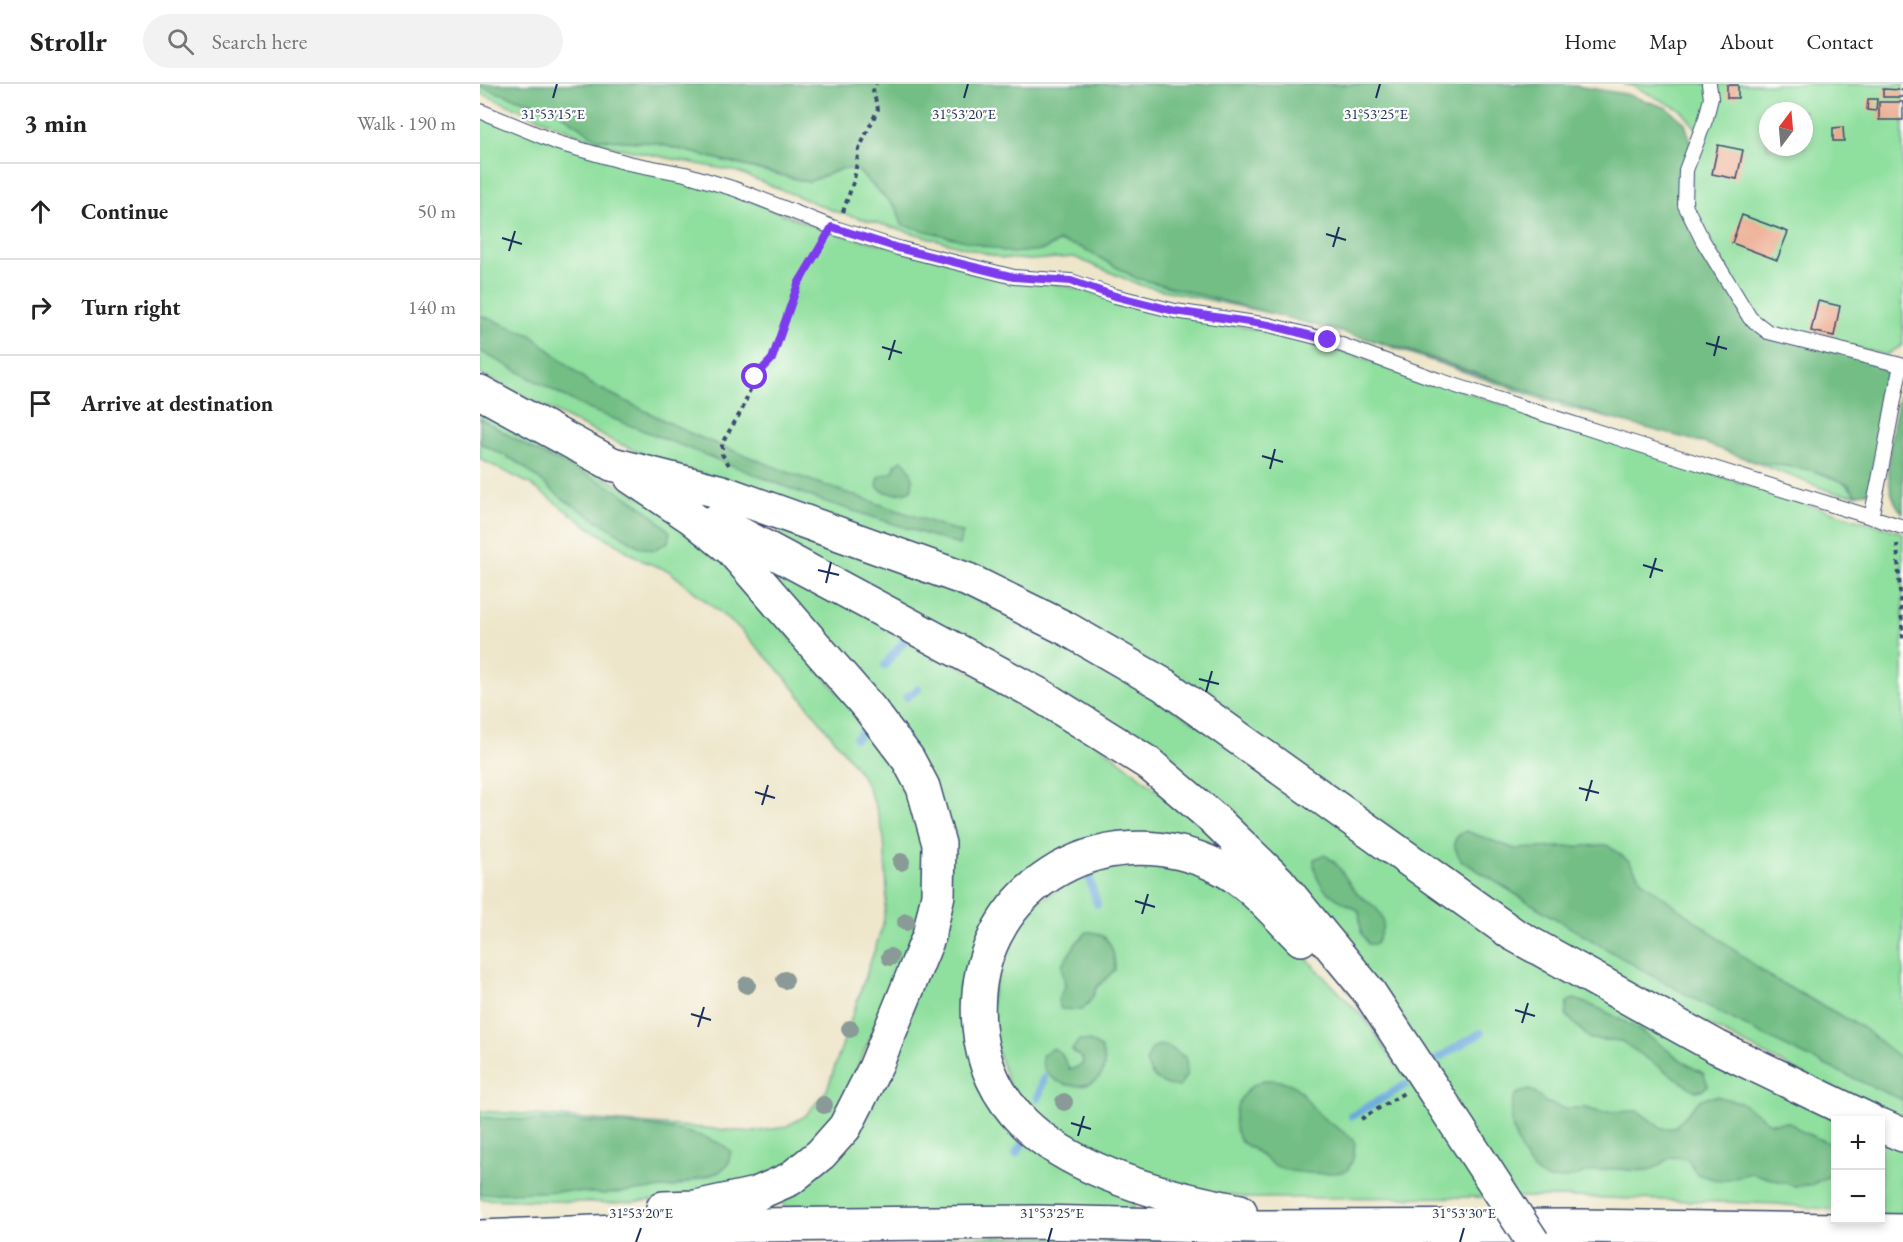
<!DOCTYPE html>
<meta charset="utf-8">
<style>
body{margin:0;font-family:"EB Garamond",serif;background:#f2f2f2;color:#222}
.controls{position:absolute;right:18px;bottom:18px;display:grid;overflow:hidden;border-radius:0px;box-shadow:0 3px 9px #0003}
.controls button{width:54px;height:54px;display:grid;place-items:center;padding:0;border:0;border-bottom:2px solid #e0e0e0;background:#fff;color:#222;font:30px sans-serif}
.compass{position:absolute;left:1279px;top:18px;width:54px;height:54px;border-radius:50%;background:#fff;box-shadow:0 3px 9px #0003;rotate:16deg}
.stop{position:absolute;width:18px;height:18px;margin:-14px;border:4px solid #7c3aed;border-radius:50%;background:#fff}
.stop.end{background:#7c3aed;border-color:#fff;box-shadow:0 2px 6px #0008}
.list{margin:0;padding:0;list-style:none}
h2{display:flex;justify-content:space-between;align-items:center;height:78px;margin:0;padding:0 24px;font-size:26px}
h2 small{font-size:20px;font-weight:400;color:#767676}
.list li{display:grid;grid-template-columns:39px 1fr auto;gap:18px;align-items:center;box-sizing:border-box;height:96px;padding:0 24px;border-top:2px solid #e0e0e0}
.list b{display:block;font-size:22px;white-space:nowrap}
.list em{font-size:20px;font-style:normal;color:#767676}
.icon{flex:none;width:33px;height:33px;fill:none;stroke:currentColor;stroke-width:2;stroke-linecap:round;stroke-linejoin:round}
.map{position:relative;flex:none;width:1423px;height:1158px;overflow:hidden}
header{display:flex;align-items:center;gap:36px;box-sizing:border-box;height:84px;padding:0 30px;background:#fff;border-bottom:2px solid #e0e0e0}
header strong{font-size:28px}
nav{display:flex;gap:33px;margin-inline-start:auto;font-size:21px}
.search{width:420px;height:54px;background:#f2f2f2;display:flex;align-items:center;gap:15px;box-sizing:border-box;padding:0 21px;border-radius:33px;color:#767676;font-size:22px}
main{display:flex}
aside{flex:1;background:#fff}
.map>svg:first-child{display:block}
.green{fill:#8fdf9e;stroke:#55877e;stroke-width:1.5;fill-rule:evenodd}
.forest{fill:#73be85;stroke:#477672;stroke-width:1.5}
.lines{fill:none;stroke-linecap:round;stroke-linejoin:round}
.stream{stroke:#6ba8dd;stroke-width:8}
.building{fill:#eca78c}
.lane-casing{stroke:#3b4a6e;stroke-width:16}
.secondary-casing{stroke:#3b4a6e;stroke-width:36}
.highway-casing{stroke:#3b4a6e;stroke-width:36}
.path{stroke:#3b4a6e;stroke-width:4;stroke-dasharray:4.5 4.5;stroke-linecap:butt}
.lane{stroke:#fff;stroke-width:14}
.secondary{stroke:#fff;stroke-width:33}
.highway{stroke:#fff;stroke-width:33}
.highway-bridge-casing{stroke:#3b4a6e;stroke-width:36;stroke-linecap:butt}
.highway-bridge{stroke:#fff;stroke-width:33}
.tree{fill:#8a9a97}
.route{stroke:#7c3aed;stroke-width:8}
.ticks{fill:none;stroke:#1b2f5e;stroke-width:2}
.ticks-label{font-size:15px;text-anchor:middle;fill:#1b2f5e;stroke:#fdfcf7;stroke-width:4.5;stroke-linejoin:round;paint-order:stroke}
</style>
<header>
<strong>Strollr</strong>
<div class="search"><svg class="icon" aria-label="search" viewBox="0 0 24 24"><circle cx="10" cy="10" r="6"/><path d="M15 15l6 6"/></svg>Search here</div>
<nav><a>Home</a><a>Map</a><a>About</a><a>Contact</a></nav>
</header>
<main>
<aside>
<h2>3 min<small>Walk · 190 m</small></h2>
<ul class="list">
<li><svg class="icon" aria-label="ahead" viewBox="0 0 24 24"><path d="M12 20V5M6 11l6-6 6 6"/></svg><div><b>Continue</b></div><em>50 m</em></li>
<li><svg class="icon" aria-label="right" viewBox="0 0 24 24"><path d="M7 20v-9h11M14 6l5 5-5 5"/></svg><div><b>Turn right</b></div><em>140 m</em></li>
<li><svg class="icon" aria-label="arrive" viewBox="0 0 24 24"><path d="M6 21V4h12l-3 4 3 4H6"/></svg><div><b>Arrive at destination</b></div></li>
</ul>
</aside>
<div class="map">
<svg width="1423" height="1158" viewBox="0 0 1423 1158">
<rect width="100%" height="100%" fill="#fdfcf7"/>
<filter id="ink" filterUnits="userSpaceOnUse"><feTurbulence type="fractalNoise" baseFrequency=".0167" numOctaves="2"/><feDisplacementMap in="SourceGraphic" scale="12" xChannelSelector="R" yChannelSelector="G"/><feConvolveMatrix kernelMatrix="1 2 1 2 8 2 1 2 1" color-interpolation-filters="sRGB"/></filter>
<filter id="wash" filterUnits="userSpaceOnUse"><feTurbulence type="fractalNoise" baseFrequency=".008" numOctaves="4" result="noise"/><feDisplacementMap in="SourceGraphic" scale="24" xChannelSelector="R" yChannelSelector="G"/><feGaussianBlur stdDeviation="1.35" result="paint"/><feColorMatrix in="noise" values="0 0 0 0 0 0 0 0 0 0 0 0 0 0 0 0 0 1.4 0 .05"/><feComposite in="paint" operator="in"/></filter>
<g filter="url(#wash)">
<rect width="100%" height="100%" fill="#eee6ca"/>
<!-- green -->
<path class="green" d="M1143,0H1423V261L1406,271L1285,241L1269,229L1209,116L1216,44L1201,26L1153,2ZM1288,27H1324V63H1288Z
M0,3L75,26L118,55L175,59L328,98L361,85H376L417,125L563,166L580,158L601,163L656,194L808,233L660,201L594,173L550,176L522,174L354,127L258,88L123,61L0,9Z
M0,33L253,110L349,148L846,262L1303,413L1423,449V1042L1039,842L743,632L244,397L168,372L129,355L0,290Z
M883,253L1132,335L1085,323Z
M0,327L187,427L223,454L421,680L444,738L449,809L356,1037L305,1086L204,1114L136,1119L0,1115V1027L274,1048L305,1043L325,1032L347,1006L403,841L407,807L404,754L396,723L384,695L369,674L305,593L261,546L189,487L163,477L107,442L50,400L0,375Z
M1272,377C1307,382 1354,381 1376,411L1352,408Z
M303,442L543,532L1356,1036L1355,1126L1297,1120L1097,1113L768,1114L717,1106L608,1070L533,1012L506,935L533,834L619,778L710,782L783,829L884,934L922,989L933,999L742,728L296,456Z
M295,480L612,655L738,754L729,766L718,763L535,806L497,983L656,1109L653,1126L307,1129L300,1110L346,1078L467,759L288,489Z
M1400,1052L1423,1062V1134L1401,1131Z
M406,1152L1035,1158H407Z"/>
<!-- forest -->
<path class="forest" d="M0,0H1083L1146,10L1187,24L1205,39L1211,60L1201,124L1212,150L1231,182L1272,241L1407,281L1413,294L1394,406L1376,411L1368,400L1331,386L1272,377L1224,359L1132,335L922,264L656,194L600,163L579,157L563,166L532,169L422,141L417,125L376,85H361L328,98L175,59L118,55L75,26L0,3Z
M0,231L51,251L111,300L214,351L315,391L483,449L479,461L337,415L106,324L0,267Z
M1423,293V429C1394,402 1417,329 1423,293Z
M0,334C20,345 40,359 60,369C107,391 154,409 190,448L188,458L174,466L160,463L83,415L39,379L0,359Z
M422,376C432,385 435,394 431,406C421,411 403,411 397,402L399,393L413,388L416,380Z
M986,747L1035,765L1127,761L1149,777L1162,797L1292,894L1380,942L1423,976V1016C1268,951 1123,866 981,776C974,764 969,754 986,747Z
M844,771C861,779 865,797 878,810C886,818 897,821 902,833C905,842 900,852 896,860H888L881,848L879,827C856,814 833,806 834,775Z
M607,848C630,847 635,868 635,886L617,903L611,916L602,926L581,925L578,916L585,902L582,881L597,858Z
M1094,915C1124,924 1152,941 1177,958C1193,970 1205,981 1223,989L1228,1001L1223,1006L1215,1007L1141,957L1110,955L1086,931L1087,918Z
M599,956L609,957L621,964C641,1017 558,1009 562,972L573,964L581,969L590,986L602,981L603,975L592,966Z
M679,961L689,963L706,974L707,990L699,1003C681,1001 672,996 666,978L672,964Z
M784,996C824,995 818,1011 841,1032C852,1042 866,1047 875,1059L873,1075L867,1087C848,1091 808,1091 791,1079C778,1070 776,1065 761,1058C746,1034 759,1005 784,996Z
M1047,1006L1055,1008L1065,1018L1082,1024H1106L1119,1028L1158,1027L1181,1044H1194L1221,1015L1236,1012L1262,1019L1290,1039L1309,1038L1323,1048L1355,1062V1089L1331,1101L1315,1102L1271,1089L1240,1097L1217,1090L1208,1076C1183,1067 1188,1083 1167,1086C1155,1088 1142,1084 1130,1085C1087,1087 1063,1118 1039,1062C1031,1045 1028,1026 1036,1010Z
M0,1033C62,1041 206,1030 251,1067L248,1080L239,1088L194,1103L124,1110L86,1107L0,1110Z"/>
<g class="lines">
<!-- stream -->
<path class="stream" d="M405,581L425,556
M427,613L438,605
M376,654L386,645
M606,784L617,820
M958,974L1001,949
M558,1014L564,994
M872,1032L925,1001
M536,1070L542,1060"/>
</g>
<g id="blocks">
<!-- building -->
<path class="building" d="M1247,1H1258V14H1247Z
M1403,5L1423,6V13H1403Z
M1388,15H1397L1396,27L1387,26Z
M1399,18H1423V36H1399Z
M1363,43L1364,57H1353V44Z
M1238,61L1263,66L1257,95L1232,90Z
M1262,131L1308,148L1297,176L1252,159Z
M1338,217L1360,222L1354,252L1331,247Z"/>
</g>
</g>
<g filter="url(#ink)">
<use href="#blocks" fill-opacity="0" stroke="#3b4a6e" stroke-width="1.5"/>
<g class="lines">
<defs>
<path id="lane" d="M1229,0L1231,14L1226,34L1206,86L1205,121L1223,157L1270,234L1288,248L1421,281C1410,332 1403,383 1391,433
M0,27L78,59L148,79L205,90L255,105L352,143L418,164L534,193L591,197L635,212L695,227L789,241L848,256L958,296L1147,357L1423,443"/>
<path id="secondary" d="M0,308L132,380"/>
<path id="highway" d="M132,380L242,408L488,496L587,545L684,601L1033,850L1237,963L1389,1036
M151,393L211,433L252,466L390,625L428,675L443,703L459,760L458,811L449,852L395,984L365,1043L341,1070L310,1095L276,1110L216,1123L183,1124
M236,437L558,610L668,679L734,735L798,797L889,908L957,1011
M1400,1041L1423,1051
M760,1127C691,1114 595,1089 544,1039C517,1012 502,979 499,942C487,808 621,725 739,783C771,799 796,830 821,855
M1,1153L276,1141L556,1138L774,1143L1101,1142L1423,1147"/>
</defs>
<!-- lane casing -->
<use href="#lane" class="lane-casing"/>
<!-- secondary casing -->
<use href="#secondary" class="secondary-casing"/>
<!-- highway casing -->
<use href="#highway" class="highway-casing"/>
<!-- path -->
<path class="path" d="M363,128L374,96L379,65L398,25L393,7L396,0
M249,381L242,370V359L262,326L275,293L292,275L318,200L343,160
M1417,460L1423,555
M881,1035L924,1009"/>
<!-- lane -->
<use href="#lane" class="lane"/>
<!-- secondary -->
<use href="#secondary" class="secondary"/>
<!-- highway -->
<use href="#highway" class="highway"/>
<defs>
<path id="highway-bridge" d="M957,1011L1053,1158"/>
</defs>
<!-- highway-bridge casing -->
<use href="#highway-bridge" class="highway-bridge-casing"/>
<!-- highway-bridge -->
<use href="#highway-bridge" class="highway-bridge"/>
</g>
<!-- trees -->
<g class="tree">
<circle cx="421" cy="778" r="9"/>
<circle cx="426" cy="838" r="9"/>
<circle cx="410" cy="873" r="9"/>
<circle cx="305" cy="896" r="9"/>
<circle cx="267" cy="901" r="9"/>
<circle cx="370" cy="945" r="9"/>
<circle cx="584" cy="1018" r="9"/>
<circle cx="344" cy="1021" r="9"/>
</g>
</g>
<g class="lines" filter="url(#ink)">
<!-- route -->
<path class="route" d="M275,293L292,275L318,200L352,143L418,164L534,193L591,197L635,212L695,227L789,241L848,256"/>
</g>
<!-- ticks -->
<path class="ticks" d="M73,14L77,0M484,14L488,0M896,14L900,0M846,150L866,156M22,154L42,160M853,163L859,143M29,167L35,147M1226,259L1247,265M402,263L422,269M1234,272L1239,252M409,276L415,256M782,372L803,378M790,385L795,365M1163,481L1183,487M338,486L359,491M1170,494L1176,474M346,499L351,478M719,595L739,600M726,608L732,587M1099,704L1119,709M275,708L295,714M1106,717L1112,696M282,721L288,701M655,817L675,823M662,830L668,810M1035,926L1055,932M211,930L231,936M1042,939L1048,919M218,943L224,923M591,1039L611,1045M598,1052L604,1032M156,1158L161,1144M568,1158L572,1144M980,1158L984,1144"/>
<g class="ticks-label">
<text x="73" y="35">31°53'15"E</text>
<text x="484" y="35">31°53'20"E</text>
<text x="896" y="35">31°53'25"E</text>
<text x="161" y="1134">31°53'20"E</text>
<text x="572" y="1134">31°53'25"E</text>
<text x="984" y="1134">31°53'30"E</text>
</g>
</svg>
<div class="controls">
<button>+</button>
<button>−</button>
</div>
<svg class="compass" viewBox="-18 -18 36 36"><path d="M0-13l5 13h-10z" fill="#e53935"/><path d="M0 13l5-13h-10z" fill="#767676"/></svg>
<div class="stop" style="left:275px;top:293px"></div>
<div class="stop end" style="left:848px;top:256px"></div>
</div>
</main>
